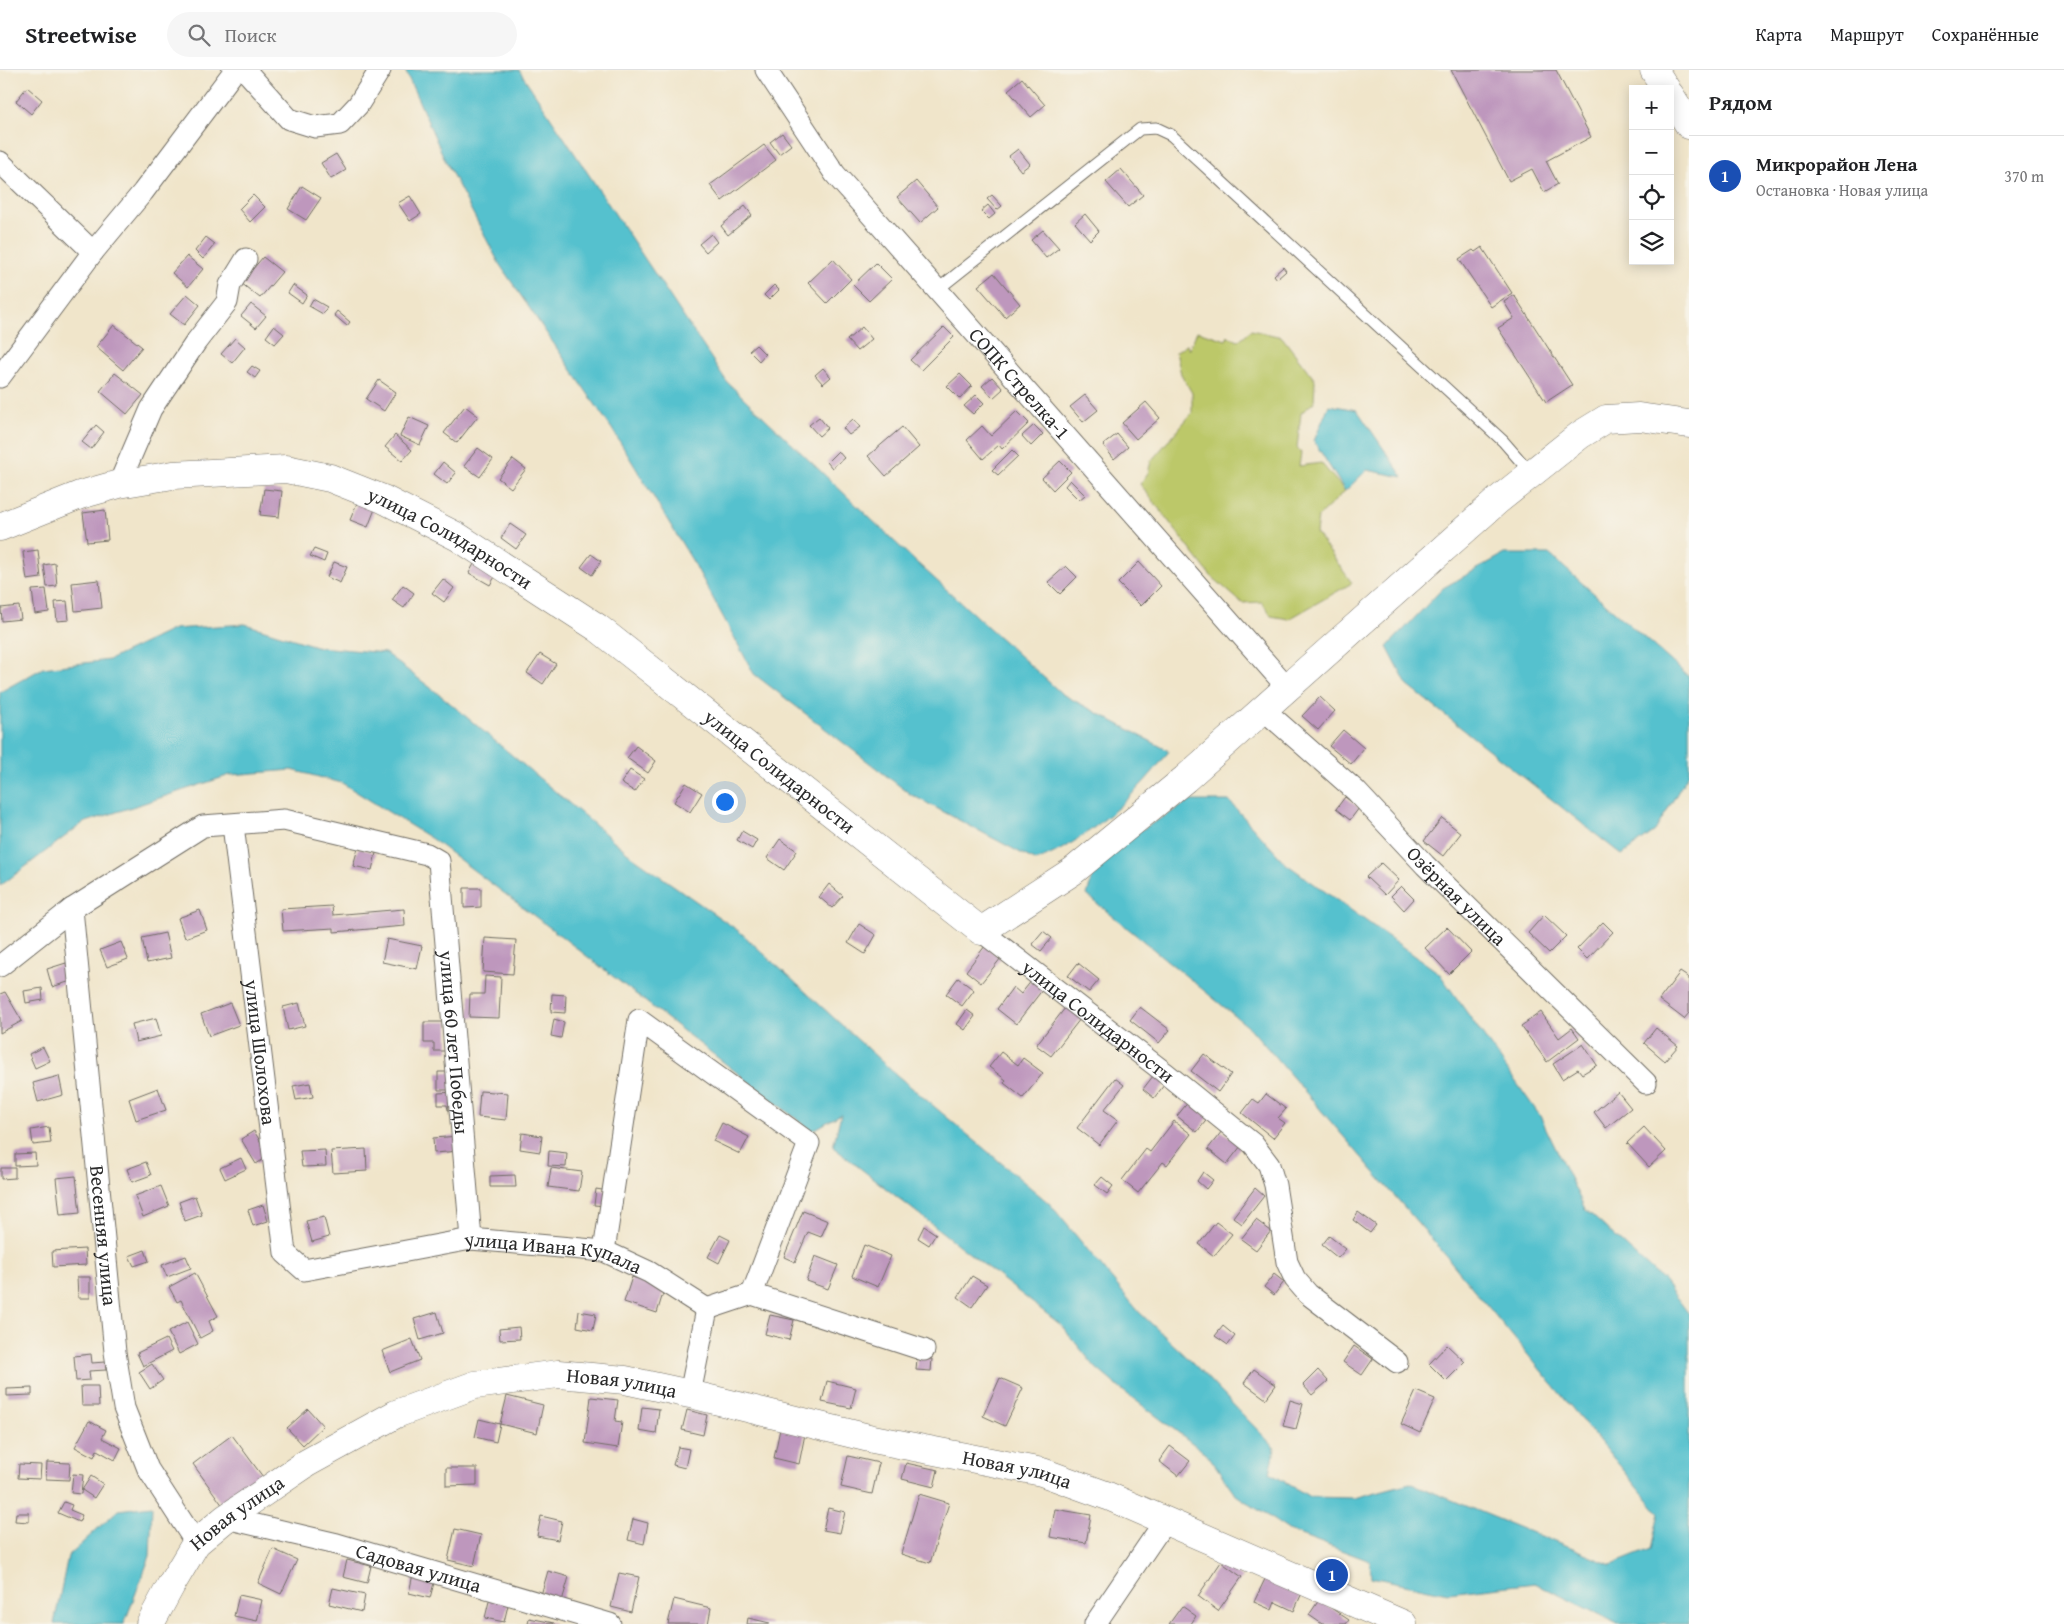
<!DOCTYPE html>
<html lang="ru">
<meta charset="utf-8">
<style>
body{margin:0;font-family:"Gentium Book Plus",serif;background:#f6f6f6;color:#202124}
.controls{position:absolute;right:15px;top:15px;display:grid;overflow:hidden;border-radius:0px;box-shadow:0 2px 12px #0003}
.controls button{width:45px;height:45px;display:grid;place-items:center;padding:0;border:0;border-bottom:1px solid #e0e0e0;background:#fff;color:#202124;font:25px sans-serif}
.you{position:absolute;left:724px;top:731px;width:18px;height:18px;margin:-12px;border:4px solid #fff;border-radius:50%;background:#1a73e8;box-shadow:0 0 0 8px #1a73e833}
.badge{display:grid;place-items:center;width:32px;height:32px;border-radius:50%;background:#2563eb;color:#fff;font-size:16px;font-weight:700}
.pin{position:absolute;translate:-50% -50%;border:2px solid #fff;box-shadow:0 1px 5px #0006}
.list{margin:0;padding:0;list-style:none}
h2{display:flex;justify-content:space-between;align-items:center;height:65px;margin:0;padding:0 20px;font-size:21px}
h2 small{font-size:16px;font-weight:400;color:#757577}
.list li{display:grid;grid-template-columns:32px 1fr auto;gap:15px;align-items:center;box-sizing:border-box;height:80px;padding:0 20px;border-top:1px solid #e0e0e0}
.list b{display:block;font-size:19px;white-space:nowrap}
.list p{margin:0;font-size:16px;white-space:nowrap;color:#757577}
.list em{font-size:16px;font-style:normal;color:#757577}
.icon{flex:none;width:28px;height:28px;fill:none;stroke:currentColor;stroke-width:2;stroke-linecap:round;stroke-linejoin:round}
.map{position:relative;flex:none;width:1689px;height:1554px;overflow:hidden}
header{display:flex;align-items:center;gap:30px;box-sizing:border-box;height:70px;padding:0 25px;background:#fff;border-bottom:1px solid #e0e0e0}
header strong{font-size:24px}
nav{display:flex;gap:28px;margin-inline-start:auto;font-size:18px}
.search{width:350px;height:45px;background:#f6f6f6;display:flex;align-items:center;gap:12px;box-sizing:border-box;padding:0 18px;border-radius:28px;color:#757577;font-size:19px}
main{display:flex}
aside{flex:1;background:#fff}
.map>svg:first-child{display:block}
.green{fill:#bcc869;stroke:#747a4a}
.water{fill:#55c1ce;stroke:#40767c}
.building{fill:#be97bd}
.lines{fill:none;stroke-linecap:round;stroke-linejoin:round}
.lane-casing{stroke:#706c63;stroke-width:13}
.street-casing{stroke:#706c63;stroke-width:23}
.secondary-casing{stroke:#706c63;stroke-width:29}
.lane{stroke:#fff;stroke-width:11}
.street{stroke:#fff;stroke-width:21}
.secondary{stroke:#fff;stroke-width:28}
.labels{text-anchor:middle;stroke-width:4;stroke-linejoin:round;paint-order:stroke}
.street-label{font-size:20px;fill:#2b2b2b;stroke:#f7f3e8}
</style>
<header>
<strong>Streetwise</strong>
<div class="search"><svg class="icon" aria-label="search" viewBox="0 0 24 24"><circle cx="10" cy="10" r="6"/><path d="M15 15l6 6"/></svg>Поиск</div>
<nav><a>Карта</a><a>Маршрут</a><a>Сохранённые</a></nav>
</header>
<main>
<div class="map">
<svg width="1689" height="1554" viewBox="0 0 1689 1554">
<rect width="100%" height="100%" fill="#f7f3e8"/>
<filter id="ink" filterUnits="userSpaceOnUse"><feTurbulence type="fractalNoise" baseFrequency=".02" numOctaves="2"/><feDisplacementMap in="SourceGraphic" scale="10" xChannelSelector="R" yChannelSelector="G"/><feConvolveMatrix kernelMatrix="1 2 1 2 8 2 1 2 1" color-interpolation-filters="sRGB"/></filter>
<filter id="wash" filterUnits="userSpaceOnUse"><feTurbulence type="fractalNoise" baseFrequency=".0096" numOctaves="4" result="noise"/><feDisplacementMap in="SourceGraphic" scale="20" xChannelSelector="R" yChannelSelector="G"/><feGaussianBlur stdDeviation="1.12" result="paint"/><feColorMatrix in="noise" values="0 0 0 0 0 0 0 0 0 0 0 0 0 0 0 0 0 1.4 0 .05"/><feComposite in="paint" operator="in"/></filter>
<g filter="url(#wash)">
<rect width="100%" height="100%" fill="#f0e5ca"/>
<!-- green -->
<path class="green" d="M1251,260L1282,267L1315,310L1314,332L1301,343L1297,378L1301,383L1299,396L1321,393L1345,421L1318,447L1316,463L1352,513L1289,549L1271,546L1262,532L1242,533L1210,505L1140,414L1148,403L1151,391L1192,343V323L1181,304L1176,282L1187,274L1189,280L1197,261L1226,270L1228,266L1238,271Z"/>
<!-- water -->
<path class="water" d="M405,0H519L727,312L915,491L1062,624L1169,681C1139,723 1086,772 1036,791L910,724L754,604L695,495L612,359L500,195L445,90Z
M1329,335L1357,340L1403,407L1367,400L1345,421L1314,371Z
M1504,484H1549L1689,607V703L1655,761L1622,785L1407,615L1387,577L1443,518Z
M245,554L319,577L385,583L444,628L633,787L740,862L892,1001L1050,1134L1139,1242L1191,1291L1275,1378L1270,1403L1310,1427L1354,1428L1410,1413L1611,1495L1651,1479L1659,1443L1437,1175L1251,959L1087,825L1096,795L1141,760L1191,731H1229L1285,793L1439,903L1540,1046L1585,1139L1664,1211L1689,1244V1554H1618L1535,1513L1448,1523L1371,1507L1370,1491L1290,1461L1236,1425L1208,1385L1122,1320L1096,1298L1061,1255L833,1077L841,1044L812,1061L561,866L432,769L342,713L292,700L230,705L83,753L0,816V622L43,598L109,590L174,559Z
M152,1436L150,1486L124,1554H54L68,1486L118,1440Z"/>
<g id="blocks">
<!-- building -->
<path class="building" d="M1451,0H1556L1591,67L1546,91L1558,114L1544,122L1532,99L1509,111Z
M1022,8L1045,35L1031,47L1008,20Z
M27,17L42,30L31,44L16,31Z
M782,63L791,75L779,84L770,72Z
M764,75L776,90L722,131L710,115Z
M1018,79L1030,94L1021,101L1009,86Z
M336,84L346,100L331,109L321,93Z
M1121,99L1143,125L1128,137L1106,112Z
M916,111L938,137L920,153L897,127Z
M302,116L321,128L306,150L288,139Z
M253,125L265,137L250,152L239,139Z
M992,125L1002,136L997,140L987,129Z
M410,126L421,144L410,151L398,133Z
M988,135L995,144L989,149L981,141Z
M745,136L752,145L728,165L721,156Z
M1085,144L1099,161L1090,170L1075,153Z
M1043,160L1059,178L1046,188L1031,170Z
M711,164L717,172L706,182L699,174Z
M206,167L215,174L203,189L195,181Z
M1482,177L1512,223L1491,237L1459,189L1473,180L1475,182Z
M187,186L203,199L188,217L172,203Z
M263,187L282,202L260,228L241,213Z
M833,189L851,209L827,233L808,213Z
M876,193L892,209L869,231L853,215Z
M1283,197L1286,201L1277,209L1274,205Z
M994,203L1020,234L1005,247L978,216Z
M293,215L307,225L302,233L288,223Z
M774,215L779,220L769,230L764,225Z
M187,224L200,235L184,255L170,244Z
M1514,225L1572,315L1546,332L1498,258L1514,248L1504,232Z
M313,229L327,237L323,244L309,236Z
M251,234L266,246L256,258L241,246Z
M337,241L350,252L347,256L334,245Z
M114,255L142,277L123,300L96,277Z
M274,256L284,264L275,274L266,267Z
M862,257L872,269L857,281L847,270Z
M944,257L954,267L921,300L910,290Z
M235,268L245,277L232,293L221,284Z
M756,275L765,284L759,291L749,281Z
M252,296L260,301L255,308L247,302Z
M823,298L831,307L823,314L815,305Z
M115,303L143,325L127,344L100,321Z
M960,304L972,316L960,329L947,316Z
M992,307L1003,319L993,328L982,316Z
M379,310L396,322L384,341L366,329Z
M976,325L984,333L973,344L964,336Z
M1085,325L1098,340L1083,352L1070,337Z
M1146,332L1160,348L1136,369L1122,353Z
M465,336L478,346L457,373L444,363Z
M1017,341L1029,353L1002,379L999,375L983,389L967,370L982,356L991,366Z
M409,347L429,356L420,375L400,366Z
M819,347L828,358L819,366L809,355Z
M853,349L860,357L849,365L843,358Z
M96,355L104,362L91,379L82,372Z
M1034,355L1043,364L1031,376L1022,366Z
M902,357L919,377L886,406L868,386Z
M1117,364L1128,377L1114,389L1103,375Z
M395,365L412,380L402,391L385,377Z
M478,378L493,389L480,407L464,396Z
M1012,380L1018,386L998,405L992,400Z
M838,381L844,388L832,398L827,392Z
M513,389L526,399L511,418L498,408Z
M1060,391L1071,402L1053,420L1042,408Z
M443,392L456,403L447,414L434,404Z
M1070,410L1085,425L1079,430L1065,416Z
M264,419L282,421L279,447L260,445Z
M357,433L375,439L368,457L350,450Z
M105,440L108,470L87,472L83,443Z
M510,454L526,465L516,479L501,468Z
M314,479L327,484L324,492L310,486Z
M38,480L41,508L27,510L23,482Z
M591,484L601,491L592,505L581,497Z
M479,485L501,497L490,515L469,503Z
M334,492L347,497L340,513L327,507Z
M1139,492L1161,516L1141,536L1118,513Z
M55,493L57,516L47,517L44,495Z
M1066,496L1077,507L1060,524L1048,512Z
M443,509L454,518L444,532L432,523Z
M99,510L102,538L75,541L72,513Z
M403,515L414,523L404,538L392,530Z
M46,519L49,542L35,544L32,520Z
M67,531L69,550L57,551L55,532Z
M19,536L21,549L2,551L1,538Z
M540,584L556,594L543,614L527,603Z
M1320,627L1335,641L1318,660L1302,646Z
M1343,660L1364,678L1351,694L1329,676Z
M636,676L656,691L648,703L627,688Z
M630,700L644,709L635,722L621,713Z
M686,713L702,723L690,742L674,732Z
M1345,727L1359,738L1350,750L1336,739Z
M1442,748L1461,763L1443,786L1424,771Z
M742,761L757,770L752,779L737,770Z
M780,769L797,781L784,800L767,788Z
M358,778L376,783L372,800L353,796Z
M1381,793L1399,810L1385,825L1366,807Z
M829,814L843,826L832,838L819,827Z
M1401,816L1414,829L1404,840L1391,826Z
M464,818H481V837L464,838Z
M332,836L333,845L404,839L405,856L334,862V858L283,861L281,839Z
M200,840L207,860L185,868L178,848Z
M1544,845L1566,866L1549,883L1528,863Z
M1603,852L1613,862L1587,889L1577,879Z
M859,854L876,865L865,884L848,873Z
M1447,857L1471,882L1449,904L1425,878Z
M1043,861L1052,868L1041,881L1032,874Z
M165,863L171,888L147,893L142,868Z
M485,868L516,870L513,904L483,902Z
M387,869L422,876L417,899L382,892Z
M121,872L128,889L107,897L100,880Z
M985,876L1001,888L981,913L966,901Z
M66,893L71,911L52,917L47,899Z
M1078,893L1099,910L1089,922L1068,906Z
M1680,902L1689,908V943L1684,949L1659,930Z
M485,906L501,907L499,948L469,947L470,924H484Z
M958,908L974,920L962,936L946,924Z
M1032,910L1043,919L1016,954L997,939L1013,917L1021,924Z
M42,918L43,930L26,933L24,921Z
M5,922L22,951L0,963V924Z
M552,924L566,925L565,943L551,942Z
M230,933L239,955L209,966L201,944Z
M299,933L305,956L288,960L283,937Z
M1069,933L1084,944L1051,986L1036,975Z
M1140,937L1170,960L1159,973L1130,950Z
M967,940L975,946L965,960L957,954Z
M1541,942L1559,968L1572,958L1579,968L1547,992L1521,956Z
M156,948L161,966L136,972L132,954Z
M554,949L564,952L561,968L551,966Z
M424,952H448V981H434V973H424Z
M1656,958L1678,976L1665,991L1644,973Z
M1583,974L1597,995L1582,1004L1578,999L1562,1009L1553,994Z
M43,977L50,991L35,998L29,984Z
M1001,982L1018,995L1023,988L1043,1003L1023,1028L1004,1013L1006,1010L989,997Z
M1204,984L1231,1004L1218,1022L1191,1001Z
M1157,1001L1168,1010L1154,1028L1143,1019Z
M438,1002H452V1020H438Z
M59,1006L63,1025L38,1032L33,1013Z
M1115,1008L1124,1015L1104,1040L1118,1050L1099,1075L1077,1058Z
M310,1013L313,1027L296,1030L293,1016Z
M158,1018L166,1040L136,1050L129,1029Z
M480,1021L508,1023L506,1050L478,1047Z
M455,1022V1039L448,1040L447,1035H438V1023Z
M1618,1022L1631,1038L1606,1058L1594,1042Z
M1266,1024L1286,1039L1278,1048L1285,1053L1273,1068L1242,1043L1253,1029L1259,1033Z
M1189,1031L1209,1047L1197,1062L1177,1046Z
M1174,1051L1191,1064L1167,1095L1163,1092L1138,1123L1122,1110L1146,1079L1150,1082Z
M722,1053L749,1067L740,1084L713,1071Z
M49,1057L51,1073L33,1075L31,1060Z
M1644,1057L1666,1081L1649,1097L1627,1073Z
M254,1061L269,1086L256,1094L241,1069Z
M1222,1061L1241,1076L1227,1094L1208,1079Z
M522,1063L542,1066L540,1082L520,1079Z
M459,1066L460,1081L434,1083L433,1068Z
M366,1079L367,1101L333,1103L331,1081Z
M325,1080L326,1096L302,1097L300,1081Z
M549,1081L567,1083L566,1097L548,1096Z
M35,1083L36,1095L15,1096V1084Z
M241,1088L246,1099L225,1109L220,1098Z
M146,1092L151,1105L132,1112L127,1099Z
M1,1098H15V1108L1,1109Z
M551,1098L582,1102L579,1121L548,1117Z
M1203,1102L1213,1110L1206,1119L1197,1111Z
M515,1105L516,1117H490V1106Z
M76,1106L80,1143L60,1145L56,1108Z
M1102,1107L1113,1116L1107,1124L1095,1115Z
M161,1116L169,1136L143,1147L135,1126Z
M1255,1118L1264,1126L1242,1154L1233,1147Z
M596,1119L608,1121L606,1136L594,1135Z
M195,1126L202,1145L185,1151L179,1132Z
M263,1135L268,1151L253,1156L248,1140Z
M803,1141L828,1151L821,1167L808,1162L795,1192L784,1187Z
M1358,1142L1376,1155L1370,1163L1353,1150Z
M324,1147L329,1167L312,1172L306,1151Z
M1256,1150L1271,1161L1256,1180L1241,1169Z
M1216,1152L1232,1164L1214,1186L1199,1174Z
M924,1156L936,1164L929,1175L918,1168Z
M720,1165L730,1170L719,1193L708,1187Z
M1329,1166L1346,1179L1338,1188L1322,1175Z
M864,1175L891,1186L878,1217L852,1206Z
M85,1179L86,1195L53,1197L52,1181Z
M145,1180L149,1191L134,1196L129,1186Z
M186,1186L191,1198L167,1207L162,1195Z
M815,1186L838,1195L828,1219L806,1211Z
M195,1203L218,1246L209,1251L213,1261L200,1268L181,1230L177,1232L169,1217Z
M1274,1204L1284,1212L1274,1225L1264,1217Z
M972,1206L987,1215L972,1237L958,1227Z
M77,1207H90V1228H78Z
M632,1207L665,1217L657,1243L624,1232Z
M579,1241L596,1244L593,1260L577,1257Z
M437,1242L443,1263L420,1270L414,1249Z
M770,1245L794,1250L789,1270L765,1264Z
M187,1252L198,1274L179,1284L168,1262Z
M1223,1256L1235,1266L1228,1275L1215,1266Z
M519,1257L520,1269L500,1270L499,1259Z
M166,1269L172,1281L143,1296L137,1283Z
M412,1269L420,1290L390,1302L382,1281Z
M1447,1275L1465,1292L1446,1311L1429,1294Z
M1354,1276L1373,1289L1362,1305L1343,1292Z
M91,1284L92,1293L105,1292L106,1300L89,1301L90,1310L76,1311L74,1286Z
M917,1288L932,1289L931,1301L916,1300Z
M152,1294L163,1310L150,1319L139,1302Z
M1254,1299L1276,1315L1266,1329L1244,1313Z
M1318,1300L1328,1311L1312,1325L1303,1315Z
M1000,1308L1023,1318L1005,1356L983,1346Z
M827,1311L856,1318L851,1338L822,1332Z
M81,1316H98L99,1336H82Z
M32,1318V1325L7,1326V1319Z
M1416,1321L1435,1329L1420,1363L1401,1354Z
M507,1326L543,1335L537,1363L500,1354Z
M591,1327L618,1330L615,1351L622,1352L618,1378L585,1373Z
M1290,1330L1303,1334L1296,1359L1283,1356Z
M642,1337L659,1339L656,1364L639,1361Z
M308,1339L323,1356L303,1375L287,1358Z
M687,1340L707,1345L703,1365L682,1360Z
M479,1349L500,1354L496,1372L475,1367Z
M89,1351L106,1360L102,1368L121,1378L115,1390L97,1380L94,1387L75,1377Z
M780,1359L805,1364L799,1394L774,1388Z
M232,1365L263,1407L223,1436L193,1394Z
M1170,1376L1190,1391L1178,1406L1159,1391Z
M678,1377L689,1379L685,1398L673,1395Z
M848,1386L879,1393L872,1424L841,1417Z
M47,1392L70,1393L69,1410L46,1409Z
M906,1393L938,1400L934,1417L902,1409Z
M19,1394L41,1395L40,1409L18,1408Z
M446,1398H477V1415L446,1416Z
M73,1404L83,1405L81,1424L71,1423Z
M91,1406L103,1414L94,1428L82,1420Z
M919,1424L949,1433L930,1493L901,1484Z
M64,1432L72,1435L70,1440L82,1445L79,1452L58,1443Z
M828,1438L845,1442L840,1463L823,1460Z
M1055,1439L1091,1445L1086,1473L1050,1467Z
M16,1443H29V1452L15,1451Z
M541,1446L562,1451L558,1470L537,1466Z
M633,1449L648,1453L644,1474L628,1470Z
M455,1459L481,1465L474,1496L448,1490Z
M273,1479L297,1490L281,1524L258,1513Z
M347,1490L371,1496L367,1513L343,1507Z
M1221,1492L1242,1507L1218,1541L1198,1526Z
M548,1501L569,1507L562,1531L541,1525Z
M619,1503L639,1507L631,1542L611,1537Z
M413,1504L435,1509L430,1528L409,1523Z
M1266,1507L1302,1523L1294,1541L1275,1532L1272,1540L1254,1532Z
M333,1518L365,1525L362,1542L329,1534Z
M239,1525L262,1530L257,1551L234,1546Z
M490,1527L509,1531L504,1552L485,1548Z
M674,1529L711,1538L708,1554H668Z
M1319,1530L1349,1550L1346,1554H1322L1309,1545Z
M1182,1536L1196,1546L1191,1554H1169Z
M529,1548L554,1553V1554H528Z
M748,1548L770,1553V1554H747Z"/>
</g>
</g>
<g filter="url(#ink)">
<use href="#blocks" fill-opacity="0" stroke="#706c63" stroke-width="1"/>
<g class="lines">
<defs>
<path id="lane" d="M937,220L1140,59L1156,58L1171,65L1503,371L1530,402"/>
<g id="street">
<path d="M245,0L289,49L315,57L340,54L358,35L380,0"/>
<path id="s1" d="M766,0L835,104L1287,617"/>
<path d="M0,92L93,182L0,307"/>
<path d="M93,182L143,122L235,0"/>
<path d="M119,414L151,339L196,272L227,232L230,215L246,189"/>
<path id="s2" d="M1264,640L1356,721L1425,795L1646,1013"/>
<path id="s3" d="M233,755L285,1183L304,1200L471,1169L604,1181L649,1202L707,1239L690,1324"/>
<path id="s4" d="M72,839L115,1282L124,1338L148,1399L196,1473"/>
<path id="s5" d="M981,861L1164,1002L1253,1074L1269,1095L1275,1115L1287,1192L1295,1209L1308,1224L1397,1292"/>
<path id="s6" d="M0,896L72,839L203,756L284,750L427,784L439,791L471,1169"/>
<path d="M604,1181L639,950L809,1073L752,1224L707,1239"/>
<path d="M752,1224L924,1280"/>
<path id="s7" d="M226,1448L337,1474L610,1554"/>
<path d="M1095,1554L1165,1451"/>
</g>
<g id="secondary">
<path d="M1654,0L1666,19"/>
<path d="M1670,25L1689,55"/>
<path id="s8" d="M0,457L80,425L119,414L173,405L286,399L330,408L383,429L458,467L598,558L981,861L1073,801L1185,709L1497,431L1580,365L1606,349L1639,347L1689,354"/>
<path id="s9" d="M150,1554L171,1515L196,1473L226,1448L307,1393L396,1344L475,1315L558,1304L625,1310L690,1324L873,1369L1042,1402L1108,1426L1403,1554"/>
</g>
</defs>
<!-- lane casing -->
<use href="#lane" class="lane-casing"/>
<!-- street casing -->
<use href="#street" class="street-casing"/>
<!-- secondary casing -->
<use href="#secondary" class="secondary-casing"/>
<!-- lane -->
<use href="#lane" class="lane"/>
<!-- street -->
<use href="#street" class="street"/>
<!-- secondary -->
<use href="#secondary" class="secondary"/>
</g>
</g>
<g class="labels">
<!-- street labels -->
<g class="street-label">
<text dy="7" stroke="none"><textPath href="#s1" startOffset="404">СОПК Стрелка-1</textPath></text>
<text dy="7" stroke="none"><textPath href="#s8" startOffset="474">улица Солидарности</textPath></text>
<text dy="7" stroke="none"><textPath href="#s8" startOffset="879">улица Солидарности</textPath></text>
<text dy="7" stroke="none"><textPath href="#s2" startOffset="268">Озёрная улица</textPath></text>
<text dy="7" stroke="none"><textPath href="#s5" startOffset="148">улица Солидарности</textPath></text>
<text dy="7" stroke="none"><textPath href="#s6" startOffset="671">улица 60 лет Победы</textPath></text>
<text dy="7" stroke="none"><textPath href="#s3" startOffset="229">улица Шолохова</textPath></text>
<text dy="7" stroke="none"><textPath href="#s4" startOffset="328">Весенняя улица</textPath></text>
<text dy="7" stroke="none"><textPath href="#s3" startOffset="710">улица Ивана Купала</textPath></text>
<text dy="7" stroke="none"><textPath href="#s9" startOffset="564">Новая улица</textPath></text>
<text dy="7" stroke="none"><textPath href="#s9" startOffset="969">Новая улица</textPath></text>
<text dy="7" stroke="none"><textPath href="#s9" startOffset="144">Новая улица</textPath></text>
<text dy="7" stroke="none"><textPath href="#s7" startOffset="199">Садовая улица</textPath></text>
</g>
</g>
</svg>
<div class="controls">
<button>+</button>
<button>−</button>
<button><svg class="icon" aria-label="locate" viewBox="0 0 24 24"><circle cx="12" cy="12" r="6"/><path d="M12 2v4M12 18v4M2 12h4M18 12h4"/></svg></button>
<button><svg class="icon" aria-label="layers" viewBox="0 0 24 24"><path d="M12 4l9 5-9 5-9-5zM3 14l9 5 9-5"/></svg></button>
</div>
<div class="you"></div>
<div class="pin badge" style="left:1332px;top:1505px;background:#1a4fb4">1</div>
</div>
<aside>
<h2>Рядом<small></small></h2>
<ul class="list">
<li><span class="badge" style="background:#1a4fb4">1</span><div><b>Микрорайон Лена</b><p>Остановка · Новая улица</p></div><em>370 m</em></li>
</ul>
</aside>
</main>
